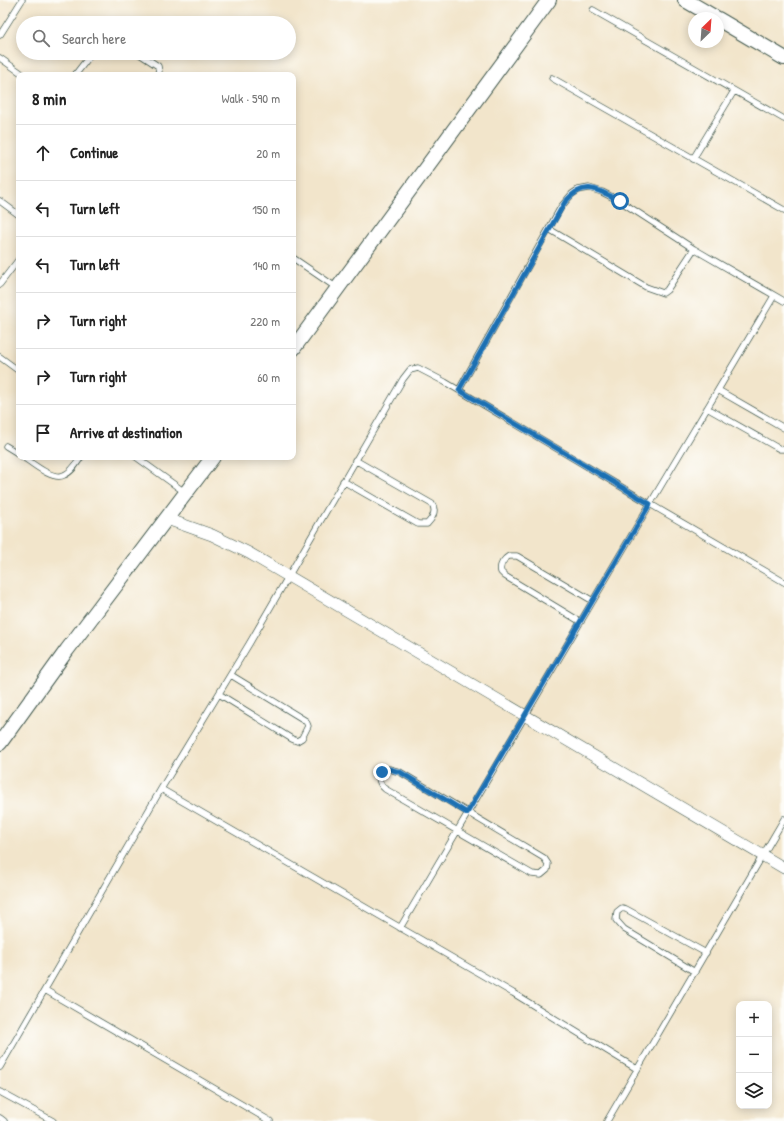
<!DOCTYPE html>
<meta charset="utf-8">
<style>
body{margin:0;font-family:"Patrick Hand",sans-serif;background:#f2f2f2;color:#222}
.controls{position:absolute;right:12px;bottom:12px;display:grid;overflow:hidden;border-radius:8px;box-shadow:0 2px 10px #0003}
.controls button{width:36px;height:36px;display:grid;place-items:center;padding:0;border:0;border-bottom:1px solid #e0e0e0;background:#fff;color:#222;font:20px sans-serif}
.compass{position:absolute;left:688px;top:12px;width:36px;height:36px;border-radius:50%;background:#fff;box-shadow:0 2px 10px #0003;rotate:25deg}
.stop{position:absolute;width:12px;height:12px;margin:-9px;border:3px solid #1f6fb2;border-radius:50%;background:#fff}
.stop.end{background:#1f6fb2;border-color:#fff;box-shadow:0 1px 4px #0008}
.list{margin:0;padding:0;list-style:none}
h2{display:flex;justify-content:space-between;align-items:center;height:52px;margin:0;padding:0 16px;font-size:17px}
h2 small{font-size:13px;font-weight:400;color:#767676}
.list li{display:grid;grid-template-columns:26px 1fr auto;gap:12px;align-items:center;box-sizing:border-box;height:56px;padding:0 16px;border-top:1px solid #e0e0e0}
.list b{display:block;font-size:15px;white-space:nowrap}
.list em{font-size:13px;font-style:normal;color:#767676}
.icon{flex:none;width:22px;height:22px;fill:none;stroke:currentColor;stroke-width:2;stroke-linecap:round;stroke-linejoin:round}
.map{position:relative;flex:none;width:784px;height:1121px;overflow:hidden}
.search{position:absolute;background:#fff;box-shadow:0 2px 10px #0003;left:16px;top:16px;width:280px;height:44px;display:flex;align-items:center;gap:10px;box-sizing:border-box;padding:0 14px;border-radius:22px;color:#767676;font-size:15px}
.panel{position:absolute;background:#fff;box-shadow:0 2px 10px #0003;left:16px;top:72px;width:280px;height:388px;border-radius:8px}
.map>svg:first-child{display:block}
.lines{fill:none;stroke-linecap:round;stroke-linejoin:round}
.service-casing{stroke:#3f564b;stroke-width:7}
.minor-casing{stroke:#3f564b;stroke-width:12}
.tertiary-casing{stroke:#3f564b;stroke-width:16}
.service{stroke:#fff;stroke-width:5.5}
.minor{stroke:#fff;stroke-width:11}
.tertiary{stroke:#fff;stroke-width:14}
.route{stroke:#1f6fb2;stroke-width:5}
</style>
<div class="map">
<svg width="784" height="1121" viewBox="0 0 784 1121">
<rect width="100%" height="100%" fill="#fdfcf7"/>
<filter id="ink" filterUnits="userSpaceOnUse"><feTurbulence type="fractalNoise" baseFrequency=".025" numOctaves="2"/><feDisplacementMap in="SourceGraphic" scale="8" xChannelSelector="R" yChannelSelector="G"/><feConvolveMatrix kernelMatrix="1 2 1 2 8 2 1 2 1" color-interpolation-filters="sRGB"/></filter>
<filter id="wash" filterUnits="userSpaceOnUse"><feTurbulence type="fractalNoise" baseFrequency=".012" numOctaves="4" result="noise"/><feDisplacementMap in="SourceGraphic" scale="16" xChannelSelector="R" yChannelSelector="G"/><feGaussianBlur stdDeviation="0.9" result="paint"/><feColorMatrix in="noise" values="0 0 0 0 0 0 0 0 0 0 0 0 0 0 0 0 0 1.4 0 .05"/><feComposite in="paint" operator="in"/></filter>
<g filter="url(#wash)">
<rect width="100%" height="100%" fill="#f2e5cb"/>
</g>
<g filter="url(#ink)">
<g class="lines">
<defs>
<path id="service" d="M593,10L784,119
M0,35L22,0
M138,53L158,66L159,72L156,75
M0,58L24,75
M75,75L92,53
M552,78L784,210
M693,159L734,91
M0,201L19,215
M549,229L646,287L663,293L667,290L694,249
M293,258L337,288
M0,284L19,259
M774,296L650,504L784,582
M0,357L19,371
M459,390L561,207L572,194L578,190L589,188L602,192L620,201L694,249L784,301
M718,390L784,428
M707,408L776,447L780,449H784
M6,446L19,454
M23,457C32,463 53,481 64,475C72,472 77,463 81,457
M136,457L186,493
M343,481L418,524H427C432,519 437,511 432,504L355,460
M581,622L505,576L501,572C499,565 504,559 509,556H517L593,601
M219,694L292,739L297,741L302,738L308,726L306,721L231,675
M389,769L400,772L544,858L548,864L547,870L541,875L532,874L385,789C376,781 378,772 389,769Z
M161,789L513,993L637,1069
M695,972L624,929L616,920L617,912L622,908L626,909L706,953
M45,990L270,1121
M0,1067L161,789L249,644L403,379L410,370L418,368L445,382L650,504L400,928
M0,1092L53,1121
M0,1118L4,1121
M607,1121L784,819"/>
<path id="minor" d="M167,519L212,535L249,553L784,868"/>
<path id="tertiary" d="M685,0L716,18
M718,19L784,58
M293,349L549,0
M0,743L67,650L213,457"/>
</defs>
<!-- service casing -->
<use href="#service" class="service-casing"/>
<!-- minor casing -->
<use href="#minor" class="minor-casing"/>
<!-- tertiary casing -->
<use href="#tertiary" class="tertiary-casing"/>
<!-- service -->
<use href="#service" class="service"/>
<!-- minor -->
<use href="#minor" class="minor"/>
<!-- tertiary -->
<use href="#tertiary" class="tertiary"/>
</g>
</g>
<g class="lines" filter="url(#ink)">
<!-- route -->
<path class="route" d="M382,772L389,769L400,772L467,813L650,504L459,390L565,202C584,180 597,189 620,201"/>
</g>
</svg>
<div class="controls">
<button>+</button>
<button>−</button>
<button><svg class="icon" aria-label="layers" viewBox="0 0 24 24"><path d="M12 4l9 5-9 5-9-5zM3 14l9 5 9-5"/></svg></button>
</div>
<svg class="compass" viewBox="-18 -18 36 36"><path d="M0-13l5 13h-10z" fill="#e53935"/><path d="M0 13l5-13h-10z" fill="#767676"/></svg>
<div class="stop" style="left:620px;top:201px"></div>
<div class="stop end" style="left:382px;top:772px"></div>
<div class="search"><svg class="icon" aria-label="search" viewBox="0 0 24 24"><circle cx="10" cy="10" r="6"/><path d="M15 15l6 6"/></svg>Search here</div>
<section class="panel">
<h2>8 min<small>Walk · 590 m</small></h2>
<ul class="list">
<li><svg class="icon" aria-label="ahead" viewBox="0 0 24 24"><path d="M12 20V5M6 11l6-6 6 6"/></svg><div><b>Continue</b></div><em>20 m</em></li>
<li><svg class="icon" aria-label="left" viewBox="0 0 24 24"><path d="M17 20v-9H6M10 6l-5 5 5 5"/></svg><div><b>Turn left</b></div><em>150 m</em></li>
<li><svg class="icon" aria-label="left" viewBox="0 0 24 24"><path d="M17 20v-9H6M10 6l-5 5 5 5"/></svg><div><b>Turn left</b></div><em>140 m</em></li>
<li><svg class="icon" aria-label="right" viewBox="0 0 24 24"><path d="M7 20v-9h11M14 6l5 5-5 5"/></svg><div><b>Turn right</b></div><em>220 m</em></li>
<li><svg class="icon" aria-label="right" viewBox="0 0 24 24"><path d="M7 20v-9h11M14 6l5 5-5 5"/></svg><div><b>Turn right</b></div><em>60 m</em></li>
<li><svg class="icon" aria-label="arrive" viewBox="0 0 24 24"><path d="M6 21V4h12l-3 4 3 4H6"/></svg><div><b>Arrive at destination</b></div></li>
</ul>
</section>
</div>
